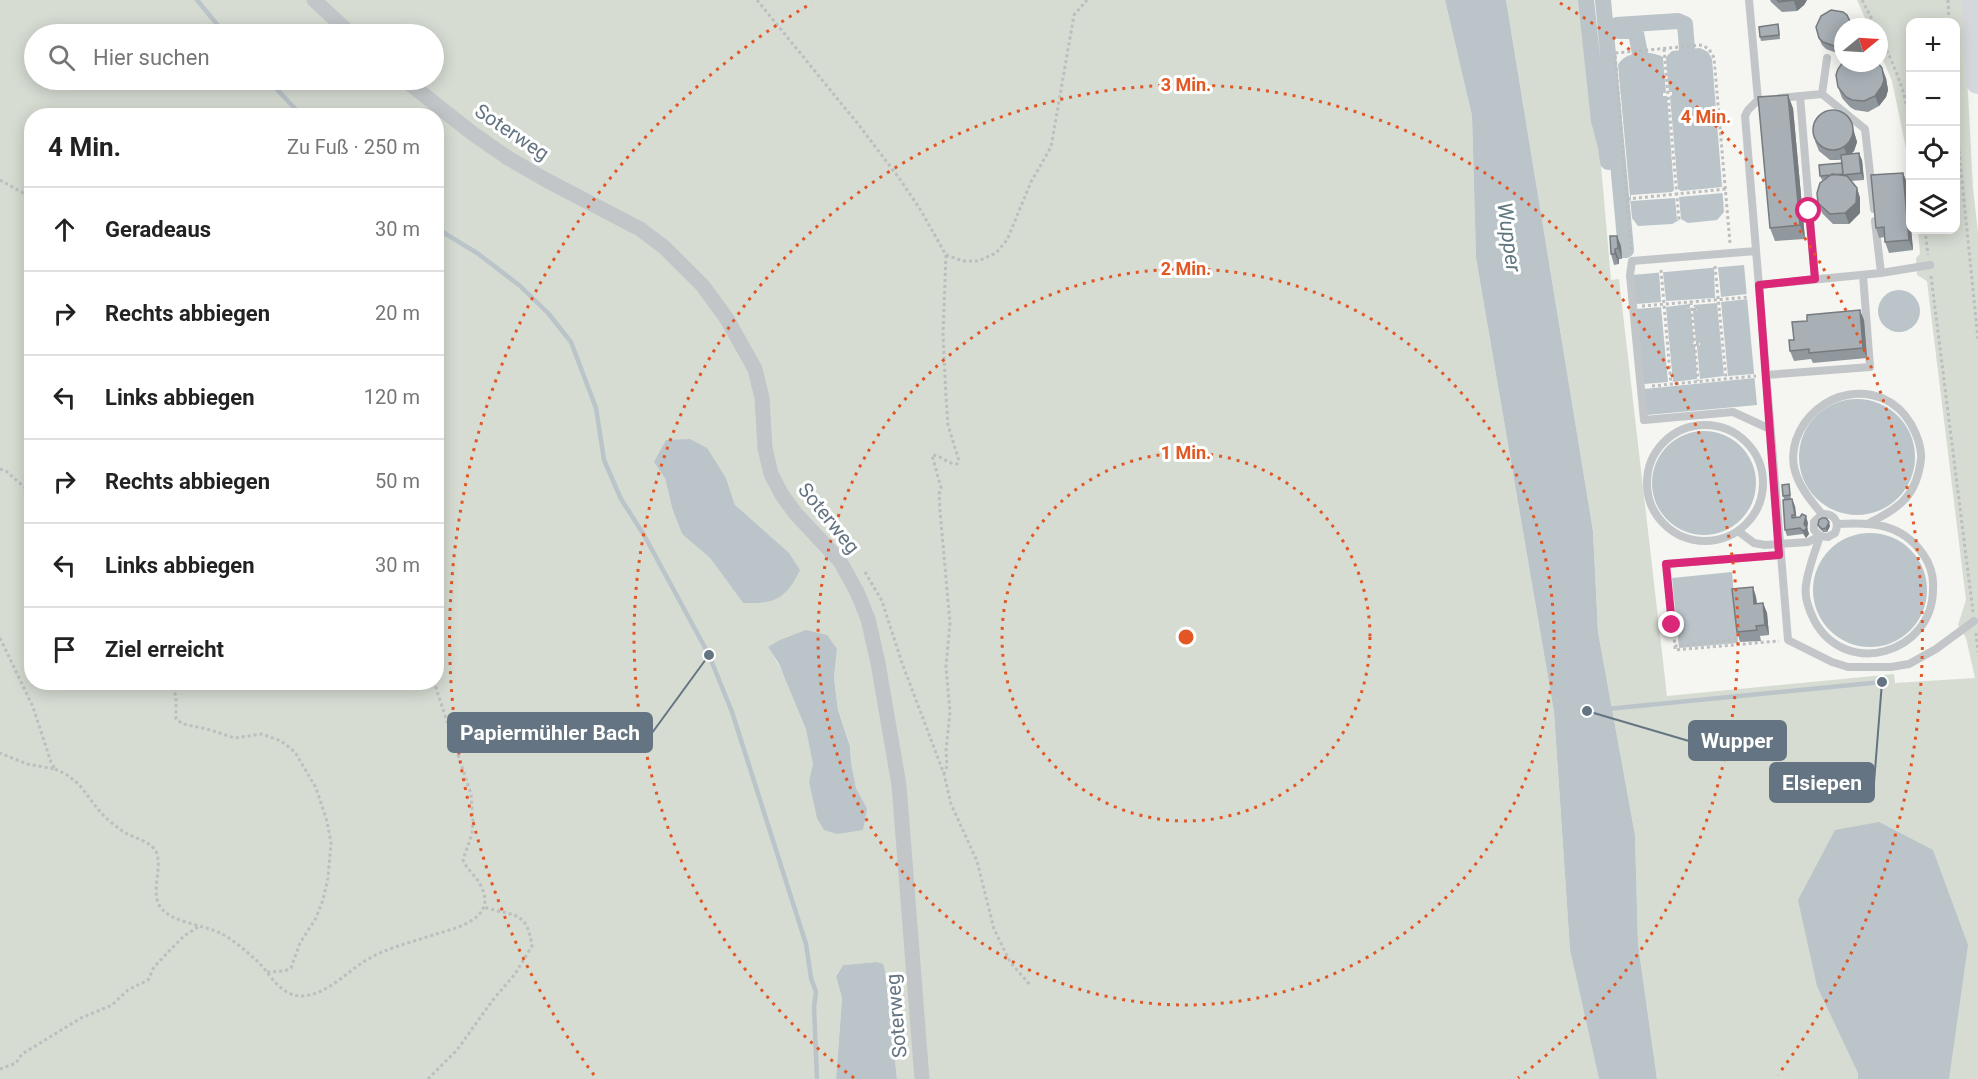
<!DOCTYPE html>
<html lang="de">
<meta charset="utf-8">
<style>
body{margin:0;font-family:Roboto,sans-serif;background:#f2f2f2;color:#222}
.controls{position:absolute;right:18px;top:18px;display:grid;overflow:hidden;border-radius:12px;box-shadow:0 3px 15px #0003}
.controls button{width:54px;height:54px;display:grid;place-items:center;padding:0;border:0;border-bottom:2px solid #e0e0e0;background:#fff;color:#222;font:30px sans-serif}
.compass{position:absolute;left:1834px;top:18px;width:54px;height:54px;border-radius:50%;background:#fff;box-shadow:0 3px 15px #0003;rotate:72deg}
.stop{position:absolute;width:18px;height:18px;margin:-14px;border:4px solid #db2777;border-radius:50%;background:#fff}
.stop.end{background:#db2777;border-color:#fff;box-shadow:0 2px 6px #0008}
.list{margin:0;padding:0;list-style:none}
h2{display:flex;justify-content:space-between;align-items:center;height:78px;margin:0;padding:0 24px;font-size:26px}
h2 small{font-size:20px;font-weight:400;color:#767676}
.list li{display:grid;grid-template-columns:39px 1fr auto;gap:18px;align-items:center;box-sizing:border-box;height:84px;padding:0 24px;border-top:2px solid #e0e0e0}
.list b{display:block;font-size:22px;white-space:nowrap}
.list em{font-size:20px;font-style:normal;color:#767676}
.icon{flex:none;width:33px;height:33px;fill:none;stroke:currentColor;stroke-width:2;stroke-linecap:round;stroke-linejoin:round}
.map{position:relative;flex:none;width:1978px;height:1079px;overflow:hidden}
.search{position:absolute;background:#fff;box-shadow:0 3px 15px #0003;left:24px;top:24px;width:420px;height:66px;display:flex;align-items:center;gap:15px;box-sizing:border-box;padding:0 21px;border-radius:33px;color:#767676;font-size:22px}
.panel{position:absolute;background:#fff;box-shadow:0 3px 15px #0003;left:24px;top:108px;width:420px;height:582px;border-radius:24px}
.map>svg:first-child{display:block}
.green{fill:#d6dcd2;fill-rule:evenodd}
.water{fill:#bac4c9}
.pier{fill:#f5f5f1;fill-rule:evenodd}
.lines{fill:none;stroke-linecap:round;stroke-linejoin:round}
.stream{stroke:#bac4c9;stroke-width:4.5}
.canal{stroke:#bac4c9;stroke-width:16}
.path{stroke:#bcbec0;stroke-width:3;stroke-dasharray:3 3;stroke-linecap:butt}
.service{stroke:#c2c6c9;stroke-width:8}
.minor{stroke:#c2c6c9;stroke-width:15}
.primary{stroke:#d4d8dc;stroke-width:24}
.wall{fill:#90979d}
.shaded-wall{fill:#767b7f}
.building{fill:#a8b0b6;stroke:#767b7f;stroke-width:1.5}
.route{stroke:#db2777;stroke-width:8}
.ring{fill:none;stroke:#e25724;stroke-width:3;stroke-dasharray:3 6}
.labels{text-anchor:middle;stroke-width:6;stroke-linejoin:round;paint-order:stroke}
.street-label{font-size:20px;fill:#647482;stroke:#fff}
.water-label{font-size:21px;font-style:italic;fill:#5f767f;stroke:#fff}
.centre{fill:#e25724;stroke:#fff;stroke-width:3}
.ring-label{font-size:18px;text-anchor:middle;font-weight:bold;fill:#e25724;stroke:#fff;stroke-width:6;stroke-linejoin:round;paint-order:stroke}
.leader{fill:none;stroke:#647482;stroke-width:2}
.callout-dot{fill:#647482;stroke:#fff;stroke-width:2}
.callout{fill:#647482;stroke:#647482;stroke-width:2}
.callout-label{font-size:21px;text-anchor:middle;font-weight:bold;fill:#fff}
</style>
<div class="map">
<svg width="1978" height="1079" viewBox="0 0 1978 1079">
<rect width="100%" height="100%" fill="#f5f5f1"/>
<!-- green -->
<path class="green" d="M0,0H1445L1472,116L1476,258L1554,712L1570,950L1599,1079H897L885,971L876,962L843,965L836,975L842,998L836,1079H0ZM34,34H434V80H34ZM32,116H436V682H32ZM665,478H726L735,505L756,526L743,603L710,558L682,534L672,508ZM768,647L837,649L834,678L838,710L850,745L851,762L856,788L867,808L809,781C810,776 813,769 813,763C813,730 786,675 768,647Z
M1506,0H1581L1593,130L1599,142L1611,280L1619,279L1667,696L1894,674L1895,683L1975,678L1966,638L1958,625L1966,600L1927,281L1917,275L1916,258L1920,254L1918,230H1956V22H1910V168L1892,81L1879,50V27H1869L1857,0H1963L1973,188L1978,232V1079H1657L1638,944L1635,835L1598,632L1593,531Z"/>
<!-- water -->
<path class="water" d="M1445,0H1506L1593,531L1598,632L1635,835L1638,944L1657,1079H1599L1570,950L1554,712L1476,258L1472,116Z
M1700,48L1708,52L1712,59L1724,212L1717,220L1688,223L1681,219L1672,224L1638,226L1632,218L1618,65C1625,50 1653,50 1665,58L1672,51Z
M1744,265L1757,405L1647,415L1632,275Z
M1878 311a21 21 0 1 1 42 0a21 21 0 1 1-42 0Z
M1799 457a58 58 0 1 1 116 0a58 58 0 1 1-116 0Z
M1652 483a52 52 0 1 1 104 0a52 52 0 1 1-104 0Z
M690,439L707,448L726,478L735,505L789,553L800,570C786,599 775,604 743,603L710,558L682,534L672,508L665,478L654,462L666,440Z
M1813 590a57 57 0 1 1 114 0a57 57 0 1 1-114 0Z
M1732,572L1738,643L1679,648L1672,578Z
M806,630L827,635L837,649L834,678L838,710L850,746L851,762L856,788L867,808L863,830L837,834L824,830L817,818L809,781L813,764L806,729L779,664L768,647L780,640Z
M1879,822L1933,850L1968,945L1949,1079H1858V1073L1817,986L1798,900L1835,830Z
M876,962L883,964L885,971L897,1079H836L842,998L836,976L843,965Z"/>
<!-- pier -->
<path class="pier" d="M1663,58H1666L1669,92H1672V95L1670,96L1678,189L1681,191L1722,187L1723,193L1679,197L1681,219L1677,220L1675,198L1631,201V195L1672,192L1674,190L1667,96H1663V93H1666Z
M1718,267L1721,297L1747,294L1748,299L1721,302L1728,376L1754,374L1755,378L1644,389V384L1668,382L1661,307L1636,309V304L1661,302L1659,272H1663L1666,301L1715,298L1714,268ZM1717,303L1724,376L1700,379L1697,346L1700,345V343H1696L1693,311L1697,310L1693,305ZM1690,304V308H1687V311H1691L1694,343L1690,344V346H1695L1697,379L1673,382L1666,307Z"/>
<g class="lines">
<!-- stream -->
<path class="stream" d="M197,0L225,34
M268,80L302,116
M436,228L477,253L519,285L548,313L571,342L596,408L604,460L621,499L644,535L709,655L732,712L806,944L811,978L816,992L814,1007L817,1079
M436,241L445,233
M1607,709L1882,682"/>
<!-- canal -->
<path class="canal" d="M1586,0L1599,121L1606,147L1608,162
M1603,0L1626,250H1621
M1617,25L1678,21L1685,24L1687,49
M1619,31H1631L1636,33L1640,54"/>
<!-- path -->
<path class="path" d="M757,0L858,124L899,178L920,209L946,255L943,335L946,397L948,425L959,461L957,464C947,464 941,455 932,455L941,488L939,494L940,511L950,623L946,667L950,712L946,751L947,766L944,774
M1862,0L1876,27
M1948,0L1949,22
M1879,34C1893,63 1906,91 1910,124
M1664,49L1679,220
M1956,121L1978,339
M0,180L32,198
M1627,199L1726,189
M1925,230L1928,255
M1631,250L1615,53L1702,45L1709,49L1714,58L1730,243
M946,255L963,261H978L996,253L1007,240L1031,182L1051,147L1074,15L1087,0
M1715,266L1726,378
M1661,270L1671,384
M1931,276L1973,612
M1691,302L1698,381
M1642,306L1749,297
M1687,310L1697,309
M1690,345L1700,344
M1652,386L1756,376
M0,469L6,471L32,494
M865,572L882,601L902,663L944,774L951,804L977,861L994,929L1010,962L1031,986
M1667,574L1675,646L1738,639
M1976,633L1978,652
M0,638L33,707L51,762L55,769L27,764L0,753
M1675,646V650L1779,641
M169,682L176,696V719L183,724L207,729L235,738L262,734L281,741L295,752L316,788L327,821L331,843L328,878L323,900L316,918L300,943L291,968L284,971L267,972
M55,769C61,772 67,774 71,778C82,785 89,799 98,809C104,817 113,824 121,830C133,839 152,840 157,854C162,871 150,893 161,908C172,922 202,925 218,932C233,939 246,951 258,962C271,975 281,997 303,996C329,994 348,970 370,958C390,947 412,942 433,935C456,928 498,919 481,886C477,877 467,870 463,860L472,834L473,821L471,794L434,682
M0,1069L16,1063L22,1054L81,1018L112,1005L128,990L148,980L154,967L170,950L184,936L198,927
M428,1079L457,1050L492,1001L515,974L532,946C527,909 513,917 484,907"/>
<!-- service -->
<path class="service" d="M1749,0L1758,100L1748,110L1745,116L1788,640L1832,662L1848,667H1891L1909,664L1936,649L1974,621
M1822,94L1865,129L1874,209
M1800,96L1815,279
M1780,98L1822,94L1827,58
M1875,221L1881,273
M1756,251L1632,261L1630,275L1644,420L1733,412L1770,429
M1759,285L1881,273L1930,265
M1766,375L1870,367L1863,275
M1647 483a58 58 0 1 1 116 0a58 58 0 1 1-116 0Z
M1822,514C1811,501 1800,488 1795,471C1792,462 1793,449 1796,440C1814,389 1882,375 1911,424C1917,435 1922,447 1921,459C1917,495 1900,508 1869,523
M1738,531L1754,543L1765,545L1808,542L1820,536L1828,537L1835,533C1840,522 1834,513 1822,514L1814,522V530L1820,536
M1820,536C1815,552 1808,569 1806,585C1804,597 1809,610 1814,620C1845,679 1933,654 1933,589C1934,576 1930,564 1923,554C1901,523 1872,522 1837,524
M1666,564L1779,555"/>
<!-- minor -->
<path class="minor" d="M314,0L351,34
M405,80L472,133L508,158L546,180L640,229L664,247L703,286L727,319L755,369L762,398L765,448L771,474L782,495L796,514L840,561L857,592L868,619L878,663L899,785L922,1079"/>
<!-- primary -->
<path class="primary" d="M1974,0L1978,82"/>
</g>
<!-- wall -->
<path class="wall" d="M1770,0H1807L1804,5L1797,11L1782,12L1771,2Z
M1847,15L1853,27H1843V51L1837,53L1826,49L1822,45L1819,38Z
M1779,28L1780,39L1761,41L1760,37Z
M1886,78L1888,90L1886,97L1879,106L1868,112L1855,110L1850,107L1842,98L1838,87Z
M1793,108L1805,239L1775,241L1770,228Z
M1853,129L1857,142L1854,151L1851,154L1862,160L1864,180L1851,181L1857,188L1860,198V213L1849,224H1833L1822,213L1818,203L1825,179L1822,180L1820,176L1842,163V159L1839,160H1830L1819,151L1815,141Z
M1903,173L1907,183L1913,250L1889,253L1885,242V237L1879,238L1876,228Z
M1617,236L1621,246L1622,259H1619V264L1614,265L1611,254Z
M1864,320L1867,358L1813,363L1811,359L1794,361L1790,351L1794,340Z
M1789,484L1791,499H1784L1783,496Z
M1795,506L1796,518L1808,523L1807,528L1809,534L1806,538L1803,534L1787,536L1785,530Z
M1818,525L1830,526L1827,532H1823L1819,528Z
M1753,587L1756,597L1757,604L1763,603L1767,613L1769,635L1760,636L1761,641L1740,642L1737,632Z"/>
<!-- shaded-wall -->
<path class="shaded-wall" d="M1795,0H1807L1804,5L1797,11L1794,1Z
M1882,68L1886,78L1888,90L1886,97L1879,106L1875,96Z
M1788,95L1793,108L1805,239L1800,225Z
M1850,118L1857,142L1854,151L1847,157L1844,147Z
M1859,153L1862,160L1864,180L1861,173Z
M1903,173L1907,183L1913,250L1909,240Z
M1857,188L1860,198V213L1849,224L1845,213Z
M1617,236L1621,246L1622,259L1618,248Z
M1615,249L1619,259V264L1615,254Z
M1860,310L1864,320L1867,358L1863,348Z
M1792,499L1795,506L1797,522L1795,515Z
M1806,516L1808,523L1807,528L1809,534L1806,538L1803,531L1804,524Z
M1829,522L1830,526L1827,532L1826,528Z
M1753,587L1756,597L1758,614L1754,604Z
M1763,603L1767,613L1769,635L1765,625Z"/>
<!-- building -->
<path class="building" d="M1777,0H1795L1779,2Z
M1831,10L1843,12L1847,15L1852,26V27H1843V43L1834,46L1823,42L1819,38L1816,27L1821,16Z
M1778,24L1779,35L1760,37L1759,27Z
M1843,62V63H1878L1882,68L1884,80L1882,86L1875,96L1864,101L1852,100L1846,97L1838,87L1836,75L1838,69Z
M1788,95L1800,225L1770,228L1758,97Z
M1813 130a20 20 0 1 1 40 0a20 20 0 1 1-40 0Z
M1859,153L1861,173L1843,175L1841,155Z
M1842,163L1843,174L1820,176L1819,165Z
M1903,173L1909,240L1885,242L1884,227L1876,228L1871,175Z
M1832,174L1847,176L1857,188L1856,203L1845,213L1830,214L1818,203L1817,193L1820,183Z
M1610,236H1617L1618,248L1615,249V254H1611Z
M1860,310L1863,348L1809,353V349L1790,351L1789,340H1794L1792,322L1807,321V315Z
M1789,484L1790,495L1783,496L1782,485Z
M1792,499L1795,515H1792V518L1800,517L1802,514L1806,516L1804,524L1807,528L1803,531L1800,528L1785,530L1783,500Z
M1822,518H1826L1829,522L1826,528L1822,529L1818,525L1819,520Z
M1753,587L1754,604L1763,603L1765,625L1756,626L1757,630L1737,632L1732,589Z"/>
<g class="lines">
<!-- route -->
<path class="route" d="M1672,625L1666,564L1779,555L1759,285L1815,279L1809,211"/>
</g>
<!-- distance rings -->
<g class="ring">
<circle cx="1186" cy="637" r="184"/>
<circle cx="1186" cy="637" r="368"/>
<path d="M854 1078A552 552 0 1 1 1518 1078"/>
<path d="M594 1075A736 736 0 0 1 812 3M1560 3A736 736 0 0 1 1778 1075"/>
</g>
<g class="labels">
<!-- street labels -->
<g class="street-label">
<text transform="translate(512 132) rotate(34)" y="7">Soterweg</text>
<text transform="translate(829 518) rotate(51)" y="7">Soterweg</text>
<text transform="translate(896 1016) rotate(-95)" y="7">Soterweg</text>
</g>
<!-- water labels -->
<g class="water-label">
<text transform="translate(1509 237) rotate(82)" y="7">Wupper</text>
</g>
</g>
<circle cx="1186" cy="637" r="9" class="centre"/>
<g class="ring-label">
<text x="1186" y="91">3 Min.</text>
<text x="1706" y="123">4 Min.</text>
<text x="1186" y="275">2 Min.</text>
<text x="1186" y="459">1 Min.</text>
</g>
<!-- callouts -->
<path class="leader" d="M709 655L652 733M1587 711L1689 741M1882 682L1874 783"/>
<g class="callout-dot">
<circle cx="709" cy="655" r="6"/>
<circle cx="1587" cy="711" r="6"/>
<circle cx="1882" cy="682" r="6"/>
</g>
<g class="callout">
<rect x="448" y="713" width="204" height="39" rx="6"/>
<rect x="1689" y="721" width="97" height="39" rx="6"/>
<rect x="1770" y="763" width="104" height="39" rx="6"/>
</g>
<g class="callout-label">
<text x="550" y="740">Papiermühler Bach</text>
<text x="1737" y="748">Wupper</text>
<text x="1822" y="790">Elsiepen</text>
</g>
</svg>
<div class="controls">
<button>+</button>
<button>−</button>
<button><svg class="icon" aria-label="locate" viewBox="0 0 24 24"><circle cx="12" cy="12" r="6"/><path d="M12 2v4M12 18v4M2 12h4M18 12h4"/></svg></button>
<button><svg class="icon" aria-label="layers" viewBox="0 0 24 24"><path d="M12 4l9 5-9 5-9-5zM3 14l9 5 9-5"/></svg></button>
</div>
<svg class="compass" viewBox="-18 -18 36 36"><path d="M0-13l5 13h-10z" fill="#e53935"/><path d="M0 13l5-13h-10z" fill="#767676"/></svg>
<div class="stop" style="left:1809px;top:211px"></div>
<div class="stop end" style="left:1672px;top:625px"></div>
<div class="search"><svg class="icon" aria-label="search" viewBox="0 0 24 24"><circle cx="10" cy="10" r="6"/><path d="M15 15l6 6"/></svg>Hier suchen</div>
<section class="panel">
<h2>4 Min.<small>Zu Fuß · 250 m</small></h2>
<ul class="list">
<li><svg class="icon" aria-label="ahead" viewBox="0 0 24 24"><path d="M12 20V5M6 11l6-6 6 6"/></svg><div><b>Geradeaus</b></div><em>30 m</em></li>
<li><svg class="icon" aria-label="right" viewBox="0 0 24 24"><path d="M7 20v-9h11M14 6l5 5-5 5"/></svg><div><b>Rechts abbiegen</b></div><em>20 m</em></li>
<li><svg class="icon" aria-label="left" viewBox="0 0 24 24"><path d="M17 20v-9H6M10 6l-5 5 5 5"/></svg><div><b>Links abbiegen</b></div><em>120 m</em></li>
<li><svg class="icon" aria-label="right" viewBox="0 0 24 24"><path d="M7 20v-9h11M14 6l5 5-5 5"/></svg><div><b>Rechts abbiegen</b></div><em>50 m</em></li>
<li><svg class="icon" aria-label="left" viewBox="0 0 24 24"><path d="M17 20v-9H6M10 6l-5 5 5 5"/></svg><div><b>Links abbiegen</b></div><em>30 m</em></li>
<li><svg class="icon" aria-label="arrive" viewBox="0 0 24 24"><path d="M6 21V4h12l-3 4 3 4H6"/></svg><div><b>Ziel erreicht</b></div></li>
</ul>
</section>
</div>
